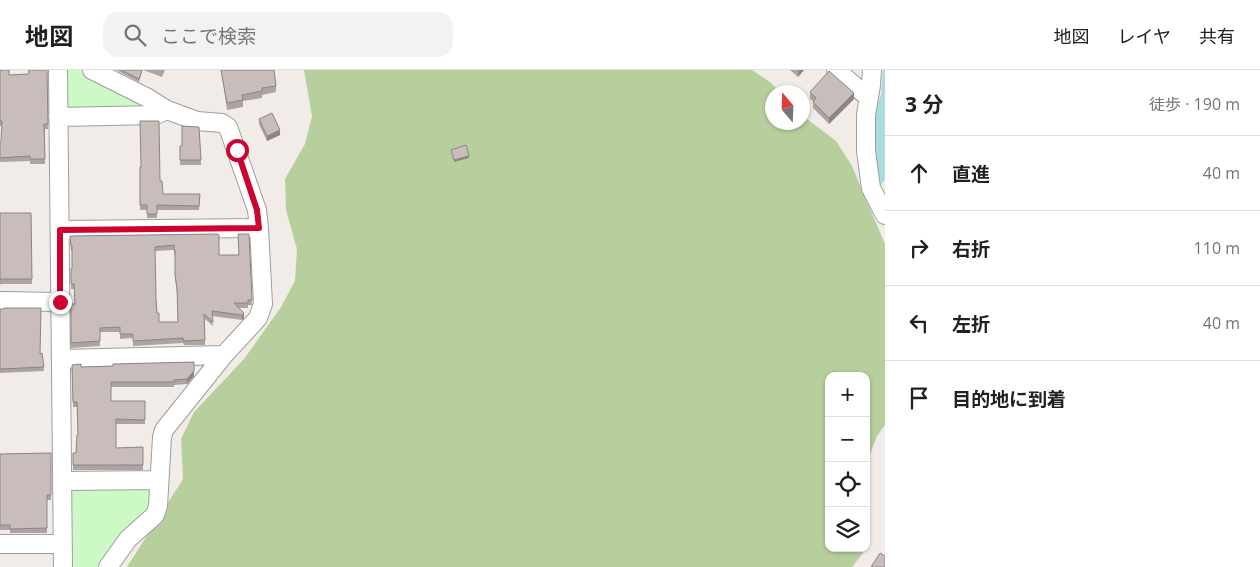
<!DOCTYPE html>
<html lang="ja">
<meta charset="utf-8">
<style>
body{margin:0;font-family:"Open Sans","Noto Sans JP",sans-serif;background:#f2f2f2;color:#202124}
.controls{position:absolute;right:15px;bottom:15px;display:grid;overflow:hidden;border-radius:10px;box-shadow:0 1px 4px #0004}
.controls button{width:45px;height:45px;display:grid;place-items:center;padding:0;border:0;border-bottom:1px solid #e0e0e0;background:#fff;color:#202124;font:25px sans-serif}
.compass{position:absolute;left:765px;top:15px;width:45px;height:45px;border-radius:50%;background:#fff;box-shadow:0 1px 4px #0004;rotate:341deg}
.stop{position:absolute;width:15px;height:15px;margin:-11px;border:4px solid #ce032e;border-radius:50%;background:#fff}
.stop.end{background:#ce032e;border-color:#fff;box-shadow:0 1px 5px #0008}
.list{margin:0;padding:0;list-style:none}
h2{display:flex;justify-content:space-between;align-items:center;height:65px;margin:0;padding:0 20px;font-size:21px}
h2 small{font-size:16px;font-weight:400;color:#757577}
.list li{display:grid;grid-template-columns:32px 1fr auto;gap:15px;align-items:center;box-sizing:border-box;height:75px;padding:0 20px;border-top:1px solid #e0e0e0}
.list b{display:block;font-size:19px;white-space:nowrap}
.list em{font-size:16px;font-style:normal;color:#757577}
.icon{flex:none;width:28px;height:28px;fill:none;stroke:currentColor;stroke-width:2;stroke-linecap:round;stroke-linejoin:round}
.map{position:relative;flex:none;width:885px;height:497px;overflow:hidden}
header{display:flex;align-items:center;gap:30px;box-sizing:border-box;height:70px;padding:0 25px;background:#fff;border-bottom:1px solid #e0e0e0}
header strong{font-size:24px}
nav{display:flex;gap:28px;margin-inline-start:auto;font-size:18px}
.search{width:350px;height:45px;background:#f2f2f2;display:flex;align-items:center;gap:12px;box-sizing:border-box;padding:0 18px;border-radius:15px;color:#757577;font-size:19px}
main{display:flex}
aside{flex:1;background:#fff}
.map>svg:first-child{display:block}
.forest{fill:#b6cf9d}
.park{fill:#cdf9c6}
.water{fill:#a9dddd}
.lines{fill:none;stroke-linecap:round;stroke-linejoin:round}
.minor-casing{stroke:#9e9e9e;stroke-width:20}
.minor{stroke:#fff;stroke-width:18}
.wall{fill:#ada3a1;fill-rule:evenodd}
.shaded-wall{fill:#8d8483}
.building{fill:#c9bdbb;stroke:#8d8483;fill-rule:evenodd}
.route{stroke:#ce032e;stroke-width:6}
</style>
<header>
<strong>地図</strong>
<div class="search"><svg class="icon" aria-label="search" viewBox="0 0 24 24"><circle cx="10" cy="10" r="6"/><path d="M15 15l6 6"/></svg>ここで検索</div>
<nav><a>地図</a><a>レイヤ</a><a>共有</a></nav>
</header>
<main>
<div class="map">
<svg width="885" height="497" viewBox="0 0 885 497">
<rect width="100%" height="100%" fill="#f1ece7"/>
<!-- forest -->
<path class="forest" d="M304,0H752L770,12L780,22H772V52H802L803,46L836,71L852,96L885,174V355L877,366L866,394V306H829V478H864L863,483L852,497H127L183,409L181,369L194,342L244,289L281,237L295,211L297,179L286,140L285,109L305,74L312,46Z"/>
<!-- park -->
<path class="park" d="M65,0H82L118,19L149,33L146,41L65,39Z
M151,416V439L120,467L99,497H73L72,422L74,418Z"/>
<!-- water -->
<path class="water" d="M883,0H885V110L879,117L871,90L873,46L881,25Z"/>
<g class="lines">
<defs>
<path id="minor" d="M58,0L63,497
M92,0L148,28L167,40L197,51L222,53L228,57L257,140L259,158L263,234L258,248L224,285L164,360L162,367L158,436L155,445L128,469L108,497
M836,0L869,28
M872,0L871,15L866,45V81L871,118L885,145
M58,47L156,45L167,40
M60,160L259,158
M0,231L60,232
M62,289L224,285
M62,411L159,410
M0,474H62"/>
</defs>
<!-- minor casing -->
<use href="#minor" class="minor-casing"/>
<!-- minor -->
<use href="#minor" class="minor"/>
</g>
<!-- wall -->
<path class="wall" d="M0,0L9,5L29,4L28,0H47L48,59H45V94H30V91L0,92V72L1,71L2,56H0Z
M116,0H142V2L139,12Z
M143,0H165L162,7Z
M221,0H274L276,16V22L262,25V28L243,31V37L227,40Z
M790,0H804L798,7Z
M810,22L854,29L829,54L813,38V31L810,29Z
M259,49L280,65L267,71L259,54Z
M199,57L201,95H180V76H182Z
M140,97L160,111L163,124H200L199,140H157V148H147V140H140Z
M0,143H31L32,214H1L0,215Z
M218,164L219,185H238L249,164L252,235H248V238H239L244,248L242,250L212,246L213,256L205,249V275H184L183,273L133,276V268L120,269V262H100V276L71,278V234H75L74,219H71V199H72V181H71L70,166ZM174,180V185H175V209L177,222L178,252H159L157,243L156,229L155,181Z
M0,239L40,284L42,283L44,301L0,303Z
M194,292V306L187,314L174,315V317H111V331H145V354H116V378L143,377V400H73V383H76L78,365L77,337H73L72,295L81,297L113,296Z
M51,383V430H47V463H10V460H0V384Z"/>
<!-- shaded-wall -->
<path class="shaded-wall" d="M800,0H804L798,7V2Z
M854,23V29L829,54V48Z
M280,60V65L267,71V66Z
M469,86V88L454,92V90Z
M244,243V248L242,250V245Z
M194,301V306L187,314V309Z"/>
<!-- building -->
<path class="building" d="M0,0H9V5L29,4V0H47L48,54H44L45,89H30V86L0,88V72L1,71L2,51H0Z
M121,0H142L139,9Z
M221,0H274L276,16L262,18V21L242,25L243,30L227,33Z
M829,1L854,23L829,48L813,32L816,28L810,22Z
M272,43L280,60L267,66L259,49Z
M140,51H159L160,111H162L163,124H200L199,136L157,135V144H147V135H140V97H141Z
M182,56L199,57L201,90H180V76H182Z
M466,75L469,86L454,90L451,80Z
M0,143H31L32,209H0V210Z
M218,164L219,165V185H239L238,164H249L252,230H248V233H234L244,243L242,245L212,241L213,252L204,244L205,270L184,271L183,268L133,271V264H120V257L100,258V271L71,273V234H75L74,214H71V199H72V176H71L70,166ZM174,175V180H175V205L177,218L178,252H159V243H157L156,229L155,177Z
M4,238H41L40,284L42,283L44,297L0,299V239H4Z
M194,292V301L187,309L174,310V312H111V331H145V350L116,349V378L143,377V395H73V383H76L77,365H78L77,332H73L72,295L81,294V297L113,296V294Z
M51,383V425H47V458L10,459V455H0V384Z
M880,483L885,486V497H871Z"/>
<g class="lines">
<!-- route -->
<path class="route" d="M60,232V160L259,158L257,140L237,80"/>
</g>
</svg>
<div class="controls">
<button>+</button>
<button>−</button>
<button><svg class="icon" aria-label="locate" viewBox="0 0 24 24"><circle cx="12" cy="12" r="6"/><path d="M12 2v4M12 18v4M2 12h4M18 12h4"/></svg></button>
<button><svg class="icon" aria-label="layers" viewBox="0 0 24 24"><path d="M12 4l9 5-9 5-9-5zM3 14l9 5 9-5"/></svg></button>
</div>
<svg class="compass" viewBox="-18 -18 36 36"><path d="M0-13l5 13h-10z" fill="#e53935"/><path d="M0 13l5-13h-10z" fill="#757577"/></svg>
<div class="stop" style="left:237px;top:80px"></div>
<div class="stop end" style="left:60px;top:232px"></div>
</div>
<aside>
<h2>3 分<small>徒歩 · 190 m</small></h2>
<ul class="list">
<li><svg class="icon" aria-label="ahead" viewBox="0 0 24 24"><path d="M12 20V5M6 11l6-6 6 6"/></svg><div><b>直進</b></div><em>40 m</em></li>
<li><svg class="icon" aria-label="right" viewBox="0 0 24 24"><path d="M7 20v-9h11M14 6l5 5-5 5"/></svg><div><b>右折</b></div><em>110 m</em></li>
<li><svg class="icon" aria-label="left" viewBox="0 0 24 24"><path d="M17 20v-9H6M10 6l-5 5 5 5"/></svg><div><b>左折</b></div><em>40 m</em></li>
<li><svg class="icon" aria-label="arrive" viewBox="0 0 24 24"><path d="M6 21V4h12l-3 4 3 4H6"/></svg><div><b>目的地に到着</b></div></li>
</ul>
</aside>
</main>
